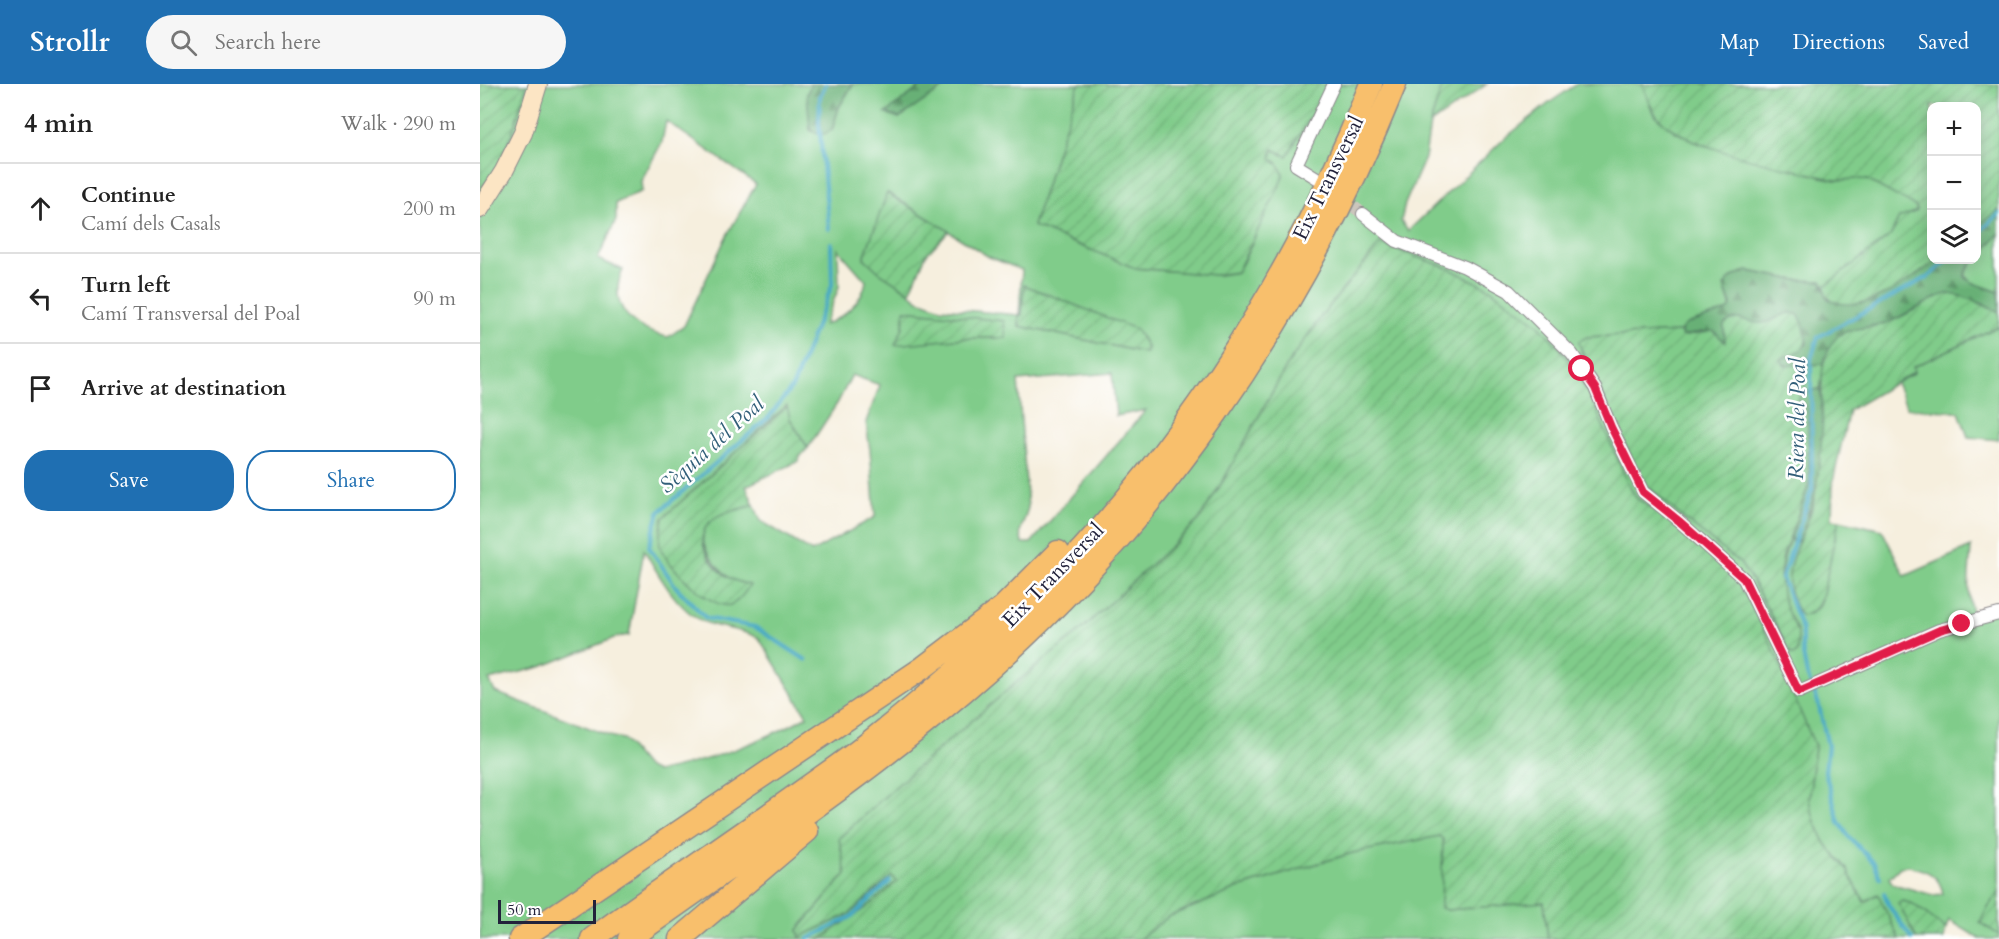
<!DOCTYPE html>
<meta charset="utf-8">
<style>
body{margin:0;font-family:Cardo,serif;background:#f6f6f6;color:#222}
.controls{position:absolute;right:18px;top:18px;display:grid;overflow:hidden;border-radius:12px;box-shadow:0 3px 15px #0003}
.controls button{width:54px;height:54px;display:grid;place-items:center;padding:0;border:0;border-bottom:2px solid #e0e0e0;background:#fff;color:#222;font:30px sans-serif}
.scale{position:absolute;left:18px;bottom:15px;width:98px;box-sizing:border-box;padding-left:6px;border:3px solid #22223b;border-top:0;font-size:16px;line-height:21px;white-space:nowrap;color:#22223b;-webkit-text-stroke:4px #fff;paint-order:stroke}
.stop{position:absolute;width:18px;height:18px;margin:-14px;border:4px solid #e11d48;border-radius:50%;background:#fff}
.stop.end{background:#e11d48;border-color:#fff;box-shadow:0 2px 6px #0008}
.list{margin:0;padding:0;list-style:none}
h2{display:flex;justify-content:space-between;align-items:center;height:78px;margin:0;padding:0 24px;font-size:26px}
h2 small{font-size:20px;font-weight:400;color:#767676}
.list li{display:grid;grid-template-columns:39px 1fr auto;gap:18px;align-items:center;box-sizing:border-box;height:90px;padding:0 24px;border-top:2px solid #e0e0e0}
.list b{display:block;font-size:22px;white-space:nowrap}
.list p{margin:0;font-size:20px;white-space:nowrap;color:#767676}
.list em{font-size:20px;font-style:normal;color:#767676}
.actions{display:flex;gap:12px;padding:18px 24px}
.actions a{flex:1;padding:14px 0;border:2px solid #1f6fb2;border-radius:24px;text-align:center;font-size:21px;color:#1f6fb2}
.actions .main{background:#1f6fb2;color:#fff}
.icon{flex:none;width:33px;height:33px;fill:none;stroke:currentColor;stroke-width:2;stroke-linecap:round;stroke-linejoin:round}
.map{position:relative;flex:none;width:1519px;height:855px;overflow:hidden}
header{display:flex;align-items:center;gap:36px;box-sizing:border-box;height:84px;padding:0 30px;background:#1f6fb2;color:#fff}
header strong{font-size:28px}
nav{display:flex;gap:33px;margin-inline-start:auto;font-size:21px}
.search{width:420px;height:54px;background:#f6f6f6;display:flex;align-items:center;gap:15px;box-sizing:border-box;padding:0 21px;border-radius:33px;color:#767676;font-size:22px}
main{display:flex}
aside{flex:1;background:#fff}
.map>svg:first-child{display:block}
.grass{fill:#80cc8a;stroke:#517762;stroke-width:1.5;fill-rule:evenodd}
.forest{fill:url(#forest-firs);stroke:#456958;stroke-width:1.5}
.garden{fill:url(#garden-furrows);stroke:#517762;stroke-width:1.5}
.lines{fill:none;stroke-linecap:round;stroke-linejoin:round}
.stream{stroke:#46a9c5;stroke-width:4}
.street-tunnel{stroke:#ccc6bd;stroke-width:12;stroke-dasharray:12 6;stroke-linecap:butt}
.street-casing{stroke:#8c888c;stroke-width:14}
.secondary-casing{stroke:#8c888c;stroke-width:20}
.highway-casing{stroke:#8c888c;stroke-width:25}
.street{stroke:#fff;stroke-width:12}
.secondary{stroke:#fce5c4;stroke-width:18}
.highway{stroke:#f8bf6c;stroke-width:22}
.route{stroke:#e11d48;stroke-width:8}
.labels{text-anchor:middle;stroke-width:5;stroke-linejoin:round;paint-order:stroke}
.street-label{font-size:21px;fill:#22223b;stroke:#fff}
.water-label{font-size:22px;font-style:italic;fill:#325f79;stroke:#fff}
</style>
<header>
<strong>Strollr</strong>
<div class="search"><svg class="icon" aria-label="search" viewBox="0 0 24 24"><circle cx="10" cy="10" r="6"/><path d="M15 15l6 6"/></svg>Search here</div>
<nav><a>Map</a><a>Directions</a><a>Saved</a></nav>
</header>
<main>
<aside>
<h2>4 min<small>Walk · 290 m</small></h2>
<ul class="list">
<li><svg class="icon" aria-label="ahead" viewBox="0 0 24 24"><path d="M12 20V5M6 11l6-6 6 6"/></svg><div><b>Continue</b><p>Camí dels Casals</p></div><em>200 m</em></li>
<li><svg class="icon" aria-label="left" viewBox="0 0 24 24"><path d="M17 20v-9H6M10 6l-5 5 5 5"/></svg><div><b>Turn left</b><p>Camí Transversal del Poal</p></div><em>90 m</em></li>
<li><svg class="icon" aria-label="arrive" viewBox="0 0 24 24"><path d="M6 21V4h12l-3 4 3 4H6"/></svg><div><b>Arrive at destination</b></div></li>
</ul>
<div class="actions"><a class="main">Save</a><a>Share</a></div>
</aside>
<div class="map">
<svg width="1519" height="855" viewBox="0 0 1519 855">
<defs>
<pattern id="forest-firs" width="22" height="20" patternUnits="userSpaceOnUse" patternTransform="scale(1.5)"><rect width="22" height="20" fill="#68b076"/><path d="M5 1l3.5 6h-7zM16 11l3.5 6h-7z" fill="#558f62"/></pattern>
<pattern id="garden-furrows" width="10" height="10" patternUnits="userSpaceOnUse" patternTransform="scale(1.5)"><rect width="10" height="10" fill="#80cc8a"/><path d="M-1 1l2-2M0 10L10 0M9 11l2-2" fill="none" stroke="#6eaf78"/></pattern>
</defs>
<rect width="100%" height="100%" fill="#fff"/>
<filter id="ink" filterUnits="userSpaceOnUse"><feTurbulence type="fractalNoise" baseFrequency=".0167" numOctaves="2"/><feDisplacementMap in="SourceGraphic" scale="12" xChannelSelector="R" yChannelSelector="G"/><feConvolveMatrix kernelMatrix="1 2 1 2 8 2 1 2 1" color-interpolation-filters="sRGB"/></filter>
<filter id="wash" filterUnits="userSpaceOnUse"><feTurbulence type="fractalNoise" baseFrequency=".008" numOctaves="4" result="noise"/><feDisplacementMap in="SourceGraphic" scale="24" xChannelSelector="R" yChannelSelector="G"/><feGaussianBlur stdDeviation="1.35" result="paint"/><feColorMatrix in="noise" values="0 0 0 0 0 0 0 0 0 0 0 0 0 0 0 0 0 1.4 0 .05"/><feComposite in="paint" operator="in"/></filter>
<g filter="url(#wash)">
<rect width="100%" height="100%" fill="#f6efde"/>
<!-- grass -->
<path class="grass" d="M47,0H331L327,10L352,46L359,23L373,0H444L406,29L419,34L469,0H599L553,142L655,184L739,191L757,188L764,176L803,92L798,79L791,75L793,65L803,71L848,0H963L950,40L945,74L925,120L921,137L928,147L1024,55L1069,19L1097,0H1162L1172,26L1178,34L1196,48L1220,60L1350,95C1360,97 1368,94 1378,94C1389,95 1431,117 1437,125L1436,129L1419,134L1411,151L1345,202L1342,197L1316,196L1270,187L1246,209L1251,224L1247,228L1207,240L1200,248L1107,253L1101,267L1155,382L1168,402L1202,433L1260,479L1273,498L1310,570L1317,565C1320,545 1314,542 1306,525C1295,500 1302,476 1311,452L1312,458L1319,456C1310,482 1303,509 1321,532L1331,529L1340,521L1359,436L1402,446L1425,492L1491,463C1490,485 1485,509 1493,530L1519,520V808L1508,823L1501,838L1519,851V855H1500L1469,836L1466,845L1433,820L1430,843L1437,855H1419L1398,811L1385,818L1366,784L1346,760L1335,738L1329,717L1335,662L1251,489L1187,434L1156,414L1146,395L1111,314L1082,267L968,184L901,160L843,230L808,280L743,397L719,436L599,548L542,594L432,688L359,754L366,790L318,846L320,853L369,830L412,792L417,797L391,820L341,855H0V108L21,78L35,40ZM186,37L276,100L246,153L204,242L188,253C154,246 126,222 143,186L118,175L136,136V119L162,107L161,97L182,58ZM408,109L509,173L542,186L539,231L461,224L439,216L384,174ZM358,165L386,197C383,217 363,234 344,241L359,203ZM544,202L662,254L667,263L666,269L539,242ZM425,226L444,229L526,254H485L416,260L423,243ZM632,289L636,332L666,326L551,459H542L540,448L548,424L538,297ZM372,291L400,301L386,338L390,366L395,433L332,468L281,437L274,421C263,425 252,426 242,431C205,446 230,477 249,494L180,460L183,434L306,322L310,335L328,364L358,318ZM164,466C179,492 200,531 230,540C247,545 263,546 279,554L327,632C285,657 225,678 176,688L166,683L143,655L133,653L15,608L9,596L61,583L137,553L149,551ZM1429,782C1446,786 1460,791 1463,810L1453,811L1413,800L1409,794L1420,783Z
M1519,150V208L1490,198L1485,190L1494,176H1496Z
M1519,242V356L1488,353L1479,328L1427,324L1416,299L1434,289L1433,283Z
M1325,280H1344L1340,305L1324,307L1327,290Z
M959,752L963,755L967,826L1064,817L1068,855H659L688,833L764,802L872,769Z"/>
<!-- forest -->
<path class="forest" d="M331,0H373L359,23L352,46C344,52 338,51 330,46L327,10Z
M444,0H469L419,34L406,29Z
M1519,125V150L1497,173V142Z
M1457,176H1494L1485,190V194L1496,200L1519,208V229L1506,221L1482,213L1468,210L1458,213L1410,238L1364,248L1355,256L1344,280L1308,282L1301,279L1302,274L1318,267L1327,260L1323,239L1317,230C1302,228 1294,239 1280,239C1267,239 1255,229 1244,241L1245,258H1243L1235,248H1221L1202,253C1200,246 1201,244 1207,240L1249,226L1251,221L1244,202C1249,194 1258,189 1267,187L1316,196L1342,197L1348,215C1358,218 1369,221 1380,219C1401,217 1439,189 1457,176Z
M1340,305C1341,314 1343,324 1343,333C1344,370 1335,423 1319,456L1314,459L1312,458L1311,452L1329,399L1327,328L1325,323L1317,316L1324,307Z"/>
<!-- garden -->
<path class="garden" d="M0,0H47L35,40L21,78L0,108Z
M599,0H848L836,23L807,72L793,65L791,75L799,81L803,90L800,101L757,188L735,191L655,184L553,142Z
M963,0H1007L950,40Z
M1162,0H1519V125L1497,142L1496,22H1452V176H1457C1432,195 1376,238 1346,212L1345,202L1411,151L1419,134L1437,127L1435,122L1387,96C1375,93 1363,98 1350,95C1305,82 1208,67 1178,33C1170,24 1167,11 1162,0Z
M407,109L469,147L446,171L430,208L399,188L384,174Z
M900,160L968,184L1010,205L1059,241L1082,267L1111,314L1146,395L1156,414L1187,434L1251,489L1268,514L1295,568L1335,662L1329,717L1335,738L1346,760L1366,784L1384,818L1398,810L1419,855H1068L1064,818L967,826L961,824L963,755L959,752L872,769L764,802L688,833L659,855H341L391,820L417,797L412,792L369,830L320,853L318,846L366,790L359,754L432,688L542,594L599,548L719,436L743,397L808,280L843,230Z
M544,201L656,245L667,263L666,269L539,242V232L542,231Z
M1466,210C1486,211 1502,220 1519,229V242L1433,283L1434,288L1369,326L1353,397L1352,435L1359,436L1343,509C1339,522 1335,529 1321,532C1314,521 1308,507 1309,493C1310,468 1326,448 1332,424C1338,401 1340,375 1342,351C1345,321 1333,278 1357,253C1365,245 1388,244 1400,241C1421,236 1439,222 1458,213Z
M425,226L524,237L526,254H485L415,261L423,243Z
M1309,229L1317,230C1322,235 1324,241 1325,248C1330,267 1316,268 1302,274L1300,276L1305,282L1325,280C1329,293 1325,305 1317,316L1325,323L1327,328L1329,399L1303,472L1300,491L1302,510L1306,524L1318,549L1317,568L1313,571L1308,566L1298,544L1273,498L1260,479L1202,433L1168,402L1155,382L1099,260V257L1107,253L1200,248L1202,253L1233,247L1245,258L1244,241C1256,229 1267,239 1281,239C1290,239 1300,231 1309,229Z
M307,322L310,335L328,364L320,373L319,377L266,402L274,421C260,426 241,427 230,438C212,456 231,482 248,493C254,497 263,499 270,501C265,508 259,518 250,521C231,526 185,480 180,462C178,454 182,442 183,434Z
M1519,808V851L1500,839L1508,823Z
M1423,817L1433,820L1466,845L1464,855H1437L1418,819Z"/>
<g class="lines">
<!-- stream -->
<path class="stream" d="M346,0L340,12L339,39L349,145
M1496,151L1519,130
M326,576L275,543L226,534L196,503L169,463L179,428L289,333L313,302L352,201L351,159
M1400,794L1394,779L1369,753L1359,738L1345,688L1348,662L1338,618L1327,591L1322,565V546L1302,494L1332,405L1331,275L1338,253L1448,193L1468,176
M1404,809L1409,822L1432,855
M328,855L371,833L410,797"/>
</g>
</g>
<g filter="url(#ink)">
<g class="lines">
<!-- street-tunnel -->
<path class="street-tunnel" d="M859,111L883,130"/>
<defs>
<path id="street" d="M837,94L816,81L854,0
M883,130L917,157L985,183L1029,207L1092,270L1115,304L1131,343L1163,408L1199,437L1264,495L1319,608L1459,546L1519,530"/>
<path id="secondary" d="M0,125L24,87L43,49L58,0"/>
<path id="highway" d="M40,855L444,583L523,523L578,468
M112,855C182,804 254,756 325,705C347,689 370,674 392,656C474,591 553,522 622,443C735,314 828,160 891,0
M149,855C262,774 379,697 484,607C675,446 822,231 915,0
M200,855L327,747"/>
</defs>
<!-- street casing -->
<use href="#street" class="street-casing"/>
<!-- secondary casing -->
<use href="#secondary" class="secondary-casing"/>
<!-- highway casing -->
<use href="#highway" class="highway-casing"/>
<!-- street -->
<use href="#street" class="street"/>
<!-- secondary -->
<use href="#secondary" class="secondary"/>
<!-- highway -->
<use href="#highway" class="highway"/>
</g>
</g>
<g class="lines" filter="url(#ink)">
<!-- route -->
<path class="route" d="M1102,285L1115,304L1131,343L1163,408L1199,437L1264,495L1319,608L1460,546L1482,540"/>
</g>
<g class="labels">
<!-- street labels -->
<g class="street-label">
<text transform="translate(848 94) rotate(-64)" y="7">Eix Transversal</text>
<text transform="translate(573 491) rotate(-46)" y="7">Eix Transversal</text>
</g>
<!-- water labels -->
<g class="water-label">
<text transform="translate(1316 335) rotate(-89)" y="8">Riera del Poal</text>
<text transform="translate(231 360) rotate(-42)" y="8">Sèquia del Poal</text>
</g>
</g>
</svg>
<div class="controls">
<button>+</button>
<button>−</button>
<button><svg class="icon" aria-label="layers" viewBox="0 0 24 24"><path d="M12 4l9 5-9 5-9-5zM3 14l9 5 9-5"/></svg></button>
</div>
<div class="scale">50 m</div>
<div class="stop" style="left:1102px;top:285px"></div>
<div class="stop end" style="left:1482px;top:540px"></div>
</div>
</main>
